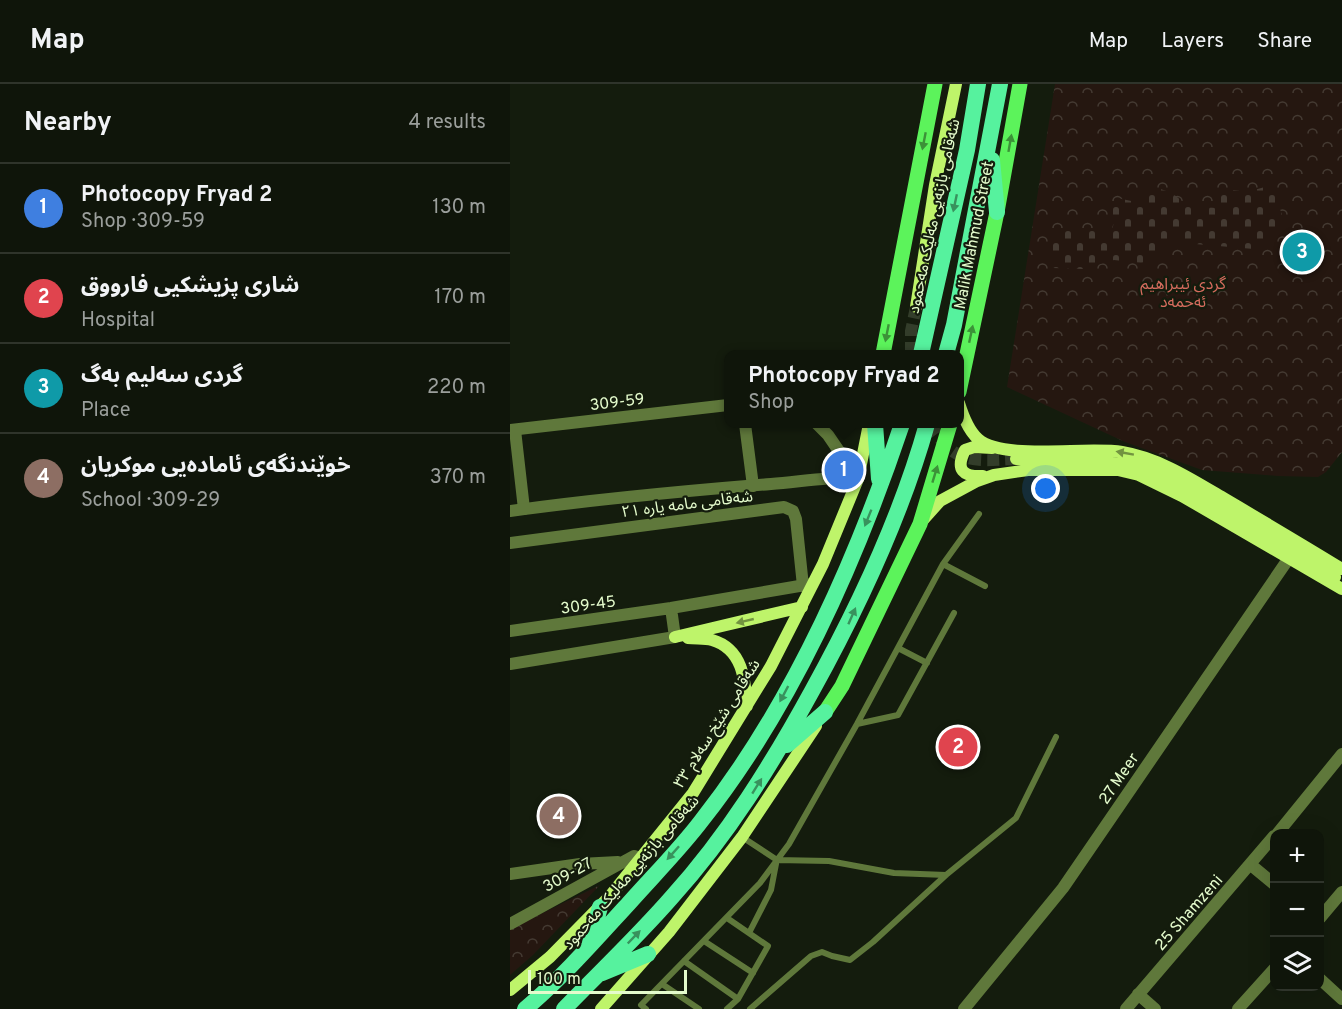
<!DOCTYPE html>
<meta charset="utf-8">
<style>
body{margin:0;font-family:Overpass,"Noto Sans Arabic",sans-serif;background:#1d2218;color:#f1f3f6}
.controls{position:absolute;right:18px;bottom:18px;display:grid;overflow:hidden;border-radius:12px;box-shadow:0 6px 24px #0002}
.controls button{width:54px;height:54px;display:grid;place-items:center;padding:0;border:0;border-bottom:2px solid #2f342b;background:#0f150a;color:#f1f3f6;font:30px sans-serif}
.scale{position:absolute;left:18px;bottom:15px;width:159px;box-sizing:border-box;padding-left:6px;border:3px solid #e4fbcc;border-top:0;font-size:16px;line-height:21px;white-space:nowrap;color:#e4fbcc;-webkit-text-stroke:4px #141c0d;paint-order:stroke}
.you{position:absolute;left:536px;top:405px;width:21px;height:21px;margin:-15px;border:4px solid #fff;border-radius:50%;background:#1a73e8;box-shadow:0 0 0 9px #1a73e833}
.badge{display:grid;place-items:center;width:39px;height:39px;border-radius:50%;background:#b45309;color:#fff;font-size:20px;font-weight:700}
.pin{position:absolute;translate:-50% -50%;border:3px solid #fff;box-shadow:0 2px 6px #0006}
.popup{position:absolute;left:214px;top:266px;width:240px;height:78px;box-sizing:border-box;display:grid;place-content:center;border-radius:12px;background:#0f150a;filter:drop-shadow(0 2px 4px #0005);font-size:20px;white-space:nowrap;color:#9b9f9c}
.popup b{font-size:22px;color:#f1f3f6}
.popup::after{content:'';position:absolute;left:50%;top:100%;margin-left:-12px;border:12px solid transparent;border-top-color:#0f150a}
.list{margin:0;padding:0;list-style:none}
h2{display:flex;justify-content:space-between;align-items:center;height:78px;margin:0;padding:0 24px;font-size:26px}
h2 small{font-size:20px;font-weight:400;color:#9b9f9c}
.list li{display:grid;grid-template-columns:39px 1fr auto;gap:18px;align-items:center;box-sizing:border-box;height:90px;padding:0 24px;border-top:2px solid #2f342b}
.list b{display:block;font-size:22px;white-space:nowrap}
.list p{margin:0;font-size:20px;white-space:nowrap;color:#9b9f9c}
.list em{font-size:20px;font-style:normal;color:#9b9f9c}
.icon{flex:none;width:33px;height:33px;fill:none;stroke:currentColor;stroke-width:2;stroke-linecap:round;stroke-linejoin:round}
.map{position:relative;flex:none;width:832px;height:925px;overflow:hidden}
header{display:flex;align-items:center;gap:36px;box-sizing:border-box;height:84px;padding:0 30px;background:#0f150a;border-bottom:2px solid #2f342b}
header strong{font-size:28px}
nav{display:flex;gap:33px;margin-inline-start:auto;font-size:21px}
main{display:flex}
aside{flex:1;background:#0f150a}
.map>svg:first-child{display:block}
.forest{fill:url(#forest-crowns)}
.cemetery{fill:url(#cemetery-stones)}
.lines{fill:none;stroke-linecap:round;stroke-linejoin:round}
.secondary-tunnel{stroke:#333d2a;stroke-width:12;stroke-dasharray:12 6;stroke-linecap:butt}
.service{stroke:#5f783b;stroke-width:6}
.minor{stroke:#5f783b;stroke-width:12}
.tertiary{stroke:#5f783b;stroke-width:12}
.secondary{stroke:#bef46a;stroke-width:12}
.primary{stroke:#5cf35b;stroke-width:15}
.trunk{stroke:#56f29e;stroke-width:16}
.oneway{fill:#3c9238}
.oneway2{fill:#38925d}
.oneway3{fill:#729340}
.labels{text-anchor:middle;stroke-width:4.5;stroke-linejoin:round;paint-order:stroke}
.street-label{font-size:16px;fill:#e4fbcc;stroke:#141c0d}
.park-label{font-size:16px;fill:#d56c5e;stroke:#141c0d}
</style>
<header>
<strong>Map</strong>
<nav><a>Map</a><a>Layers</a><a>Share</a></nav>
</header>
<main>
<aside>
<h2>Nearby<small>4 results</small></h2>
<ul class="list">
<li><span class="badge" style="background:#3f7fe0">1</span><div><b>Photocopy Fryad 2</b><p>Shop · 309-59</p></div><em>130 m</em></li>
<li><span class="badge" style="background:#e0444e">2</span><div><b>شاری پزیشکیی فارووق</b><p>Hospital</p></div><em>170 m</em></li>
<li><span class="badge" style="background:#0f9aa8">3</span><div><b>گردی سەلیم بەگ</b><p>Place</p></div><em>220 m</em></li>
<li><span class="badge" style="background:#8d6e63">4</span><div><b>خوێندنگەی ئامادەیی موکریان</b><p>School · 309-29</p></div><em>370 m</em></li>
</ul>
</aside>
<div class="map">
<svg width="832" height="925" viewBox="0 0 832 925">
<defs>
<pattern id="forest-crowns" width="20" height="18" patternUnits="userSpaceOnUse" patternTransform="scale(1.5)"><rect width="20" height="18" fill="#251710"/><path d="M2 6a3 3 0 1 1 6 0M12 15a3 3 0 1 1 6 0" fill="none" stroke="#443a32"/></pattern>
<pattern id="cemetery-stones" width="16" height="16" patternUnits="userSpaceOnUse" patternTransform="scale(1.5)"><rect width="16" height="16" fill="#251710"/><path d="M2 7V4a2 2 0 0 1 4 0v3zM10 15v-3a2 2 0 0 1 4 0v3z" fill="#443a32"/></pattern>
</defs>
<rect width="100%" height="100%" fill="#141c0d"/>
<!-- forest -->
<path class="forest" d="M545,0H832V368L816,388L808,393L768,392L692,386L615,358L497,303Z
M90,801L23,871L0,891V845Z"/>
<!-- cemetery -->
<path class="cemetery" d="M762,101L773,134L744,165L661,158L648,175L631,179L604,176L573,185L543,184L537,165L545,144L601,148L605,136L601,128L607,114L626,118L642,102L662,109L678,122L706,124L701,110L724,106L737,108Z"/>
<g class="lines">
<!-- secondary-tunnel -->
<path class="secondary-tunnel" d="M401,270V247L406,223
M420,340C444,381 463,377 506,375"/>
<!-- service -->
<path class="service" d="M433,480L475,502
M388,564L417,579
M347,640L388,631L444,529
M232,753L267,776L319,777L384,789L436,791
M217,834L258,862L228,915L217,925
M239,849L261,806L266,780
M194,857L243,889
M174,877L228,915
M152,900L189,925
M136,925L131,921L250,799L279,760L347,640L433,480L469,430
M240,925L301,872L312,868L322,872L340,876L363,858L436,791L506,734L546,653"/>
<!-- minor -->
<path class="minor" d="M235,340L243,402
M307,340L318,351L348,395
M0,346L218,321
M5,346L14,425
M0,547L161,524L301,500
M0,580L165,553L161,524
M767,750L832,670
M741,781L764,800
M0,790L70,780L108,778
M810,834L832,808
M0,840L124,772L130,774
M810,895L832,915
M628,910L645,925
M616,925L764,752
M728,925L764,885"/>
<!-- tertiary -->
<path class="tertiary" d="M0,427C87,415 174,407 261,400C291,398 318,392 348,395
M0,459L274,423L283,427L286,435L293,502
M454,925L553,804L779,474"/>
<!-- secondary -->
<path class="secondary" d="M406,223L425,101L446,0
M449,319C453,332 458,346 468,355C493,377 577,362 612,368C649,374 683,396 715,415C754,438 793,461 832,485
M506,375L556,374L630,382L683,406L774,460L825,493
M473,392C453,393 445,386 455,366L464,363L482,364
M413,436L430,417L467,397L484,391L518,386H608L629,391L672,412L832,505
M165,553L292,523
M178,554C186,555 195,554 202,556C233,565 235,596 237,622
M0,906L40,873L100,812L183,709L261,582L313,480L348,395L359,340
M91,925L159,848L232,753L306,642"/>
<!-- primary -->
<path class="primary" d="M373,270L425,0
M449,308L487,128L510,0
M315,628L332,602L410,440L440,340"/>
<!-- trunk -->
<path class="trunk" d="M482,76L487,128
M411,270L457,66L468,0
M436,270L444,241L490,0
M365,340L369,395
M277,661L315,628
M80,859L90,823
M92,889L138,870
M15,925C53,893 86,855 120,818C144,791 170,765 192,736C282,622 346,477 392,340
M54,925C90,888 128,852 162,813C218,751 262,680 302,607C349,522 391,433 417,340"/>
</g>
<!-- one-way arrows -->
<defs><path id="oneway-solid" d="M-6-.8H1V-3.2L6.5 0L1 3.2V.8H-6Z" transform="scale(1.5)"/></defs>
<g class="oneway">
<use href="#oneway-solid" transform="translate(414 57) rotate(101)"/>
<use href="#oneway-solid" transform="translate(500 59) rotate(-80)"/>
<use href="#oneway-solid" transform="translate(377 249) rotate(101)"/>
<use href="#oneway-solid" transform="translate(461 250) rotate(-78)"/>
<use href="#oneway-solid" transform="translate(425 390) rotate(-73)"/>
</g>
<g class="oneway2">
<use href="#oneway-solid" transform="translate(445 119) rotate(102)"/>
<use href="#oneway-solid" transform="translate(358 434) rotate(112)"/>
<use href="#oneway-solid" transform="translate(342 532) rotate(-66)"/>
<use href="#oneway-solid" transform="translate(274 610) rotate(118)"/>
<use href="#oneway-solid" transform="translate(247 702) rotate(-58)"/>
<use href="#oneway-solid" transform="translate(163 769) rotate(132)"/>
<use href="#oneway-solid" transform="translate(124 853) rotate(-46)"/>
</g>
<g class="oneway3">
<use href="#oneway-solid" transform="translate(615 369) rotate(-170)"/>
<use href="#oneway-solid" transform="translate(235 537) rotate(167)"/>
</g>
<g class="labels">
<!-- street labels -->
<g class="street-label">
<text transform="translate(423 132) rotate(-78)" y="6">شەقامی بازنەیی مەلیک مەحمود</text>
<text transform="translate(463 151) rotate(-79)" y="6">Malik Mahmud Street</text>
<text transform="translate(107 317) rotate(-7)" y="6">309-59</text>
<text transform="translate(177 419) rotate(-7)" y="6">شەقامی مامە یارە ٢١</text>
<text transform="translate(78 520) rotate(-8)" y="6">309-45</text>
<text transform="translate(206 639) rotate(-58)" y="6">شەقامی شێخ سەلام ٣٣</text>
<text transform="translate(608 694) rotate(-56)" y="6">27 Meer</text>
<text transform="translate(120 788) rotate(-49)" y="6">شەقامی بازنەیی مەلیک مەحمود</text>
<text transform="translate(57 790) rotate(-29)" y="6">309-27</text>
<text transform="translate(678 828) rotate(-49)" y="6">25 Shamzeni</text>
</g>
<!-- park labels -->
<g class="park-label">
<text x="673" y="205">گردی ئیبراھیم<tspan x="673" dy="18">ئەحمەد</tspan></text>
</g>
</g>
</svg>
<div class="controls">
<button>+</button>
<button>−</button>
<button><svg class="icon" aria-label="layers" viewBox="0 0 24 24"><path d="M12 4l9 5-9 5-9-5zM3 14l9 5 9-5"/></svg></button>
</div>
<div class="scale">100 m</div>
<div class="you"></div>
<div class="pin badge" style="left:334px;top:386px;background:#3f7fe0">1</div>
<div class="popup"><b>Photocopy Fryad 2</b>Shop</div>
<div class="pin badge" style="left:448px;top:663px;background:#e0444e">2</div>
<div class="pin badge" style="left:792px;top:168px;background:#0f9aa8">3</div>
<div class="pin badge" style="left:49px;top:732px;background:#8d6e63">4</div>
</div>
</main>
